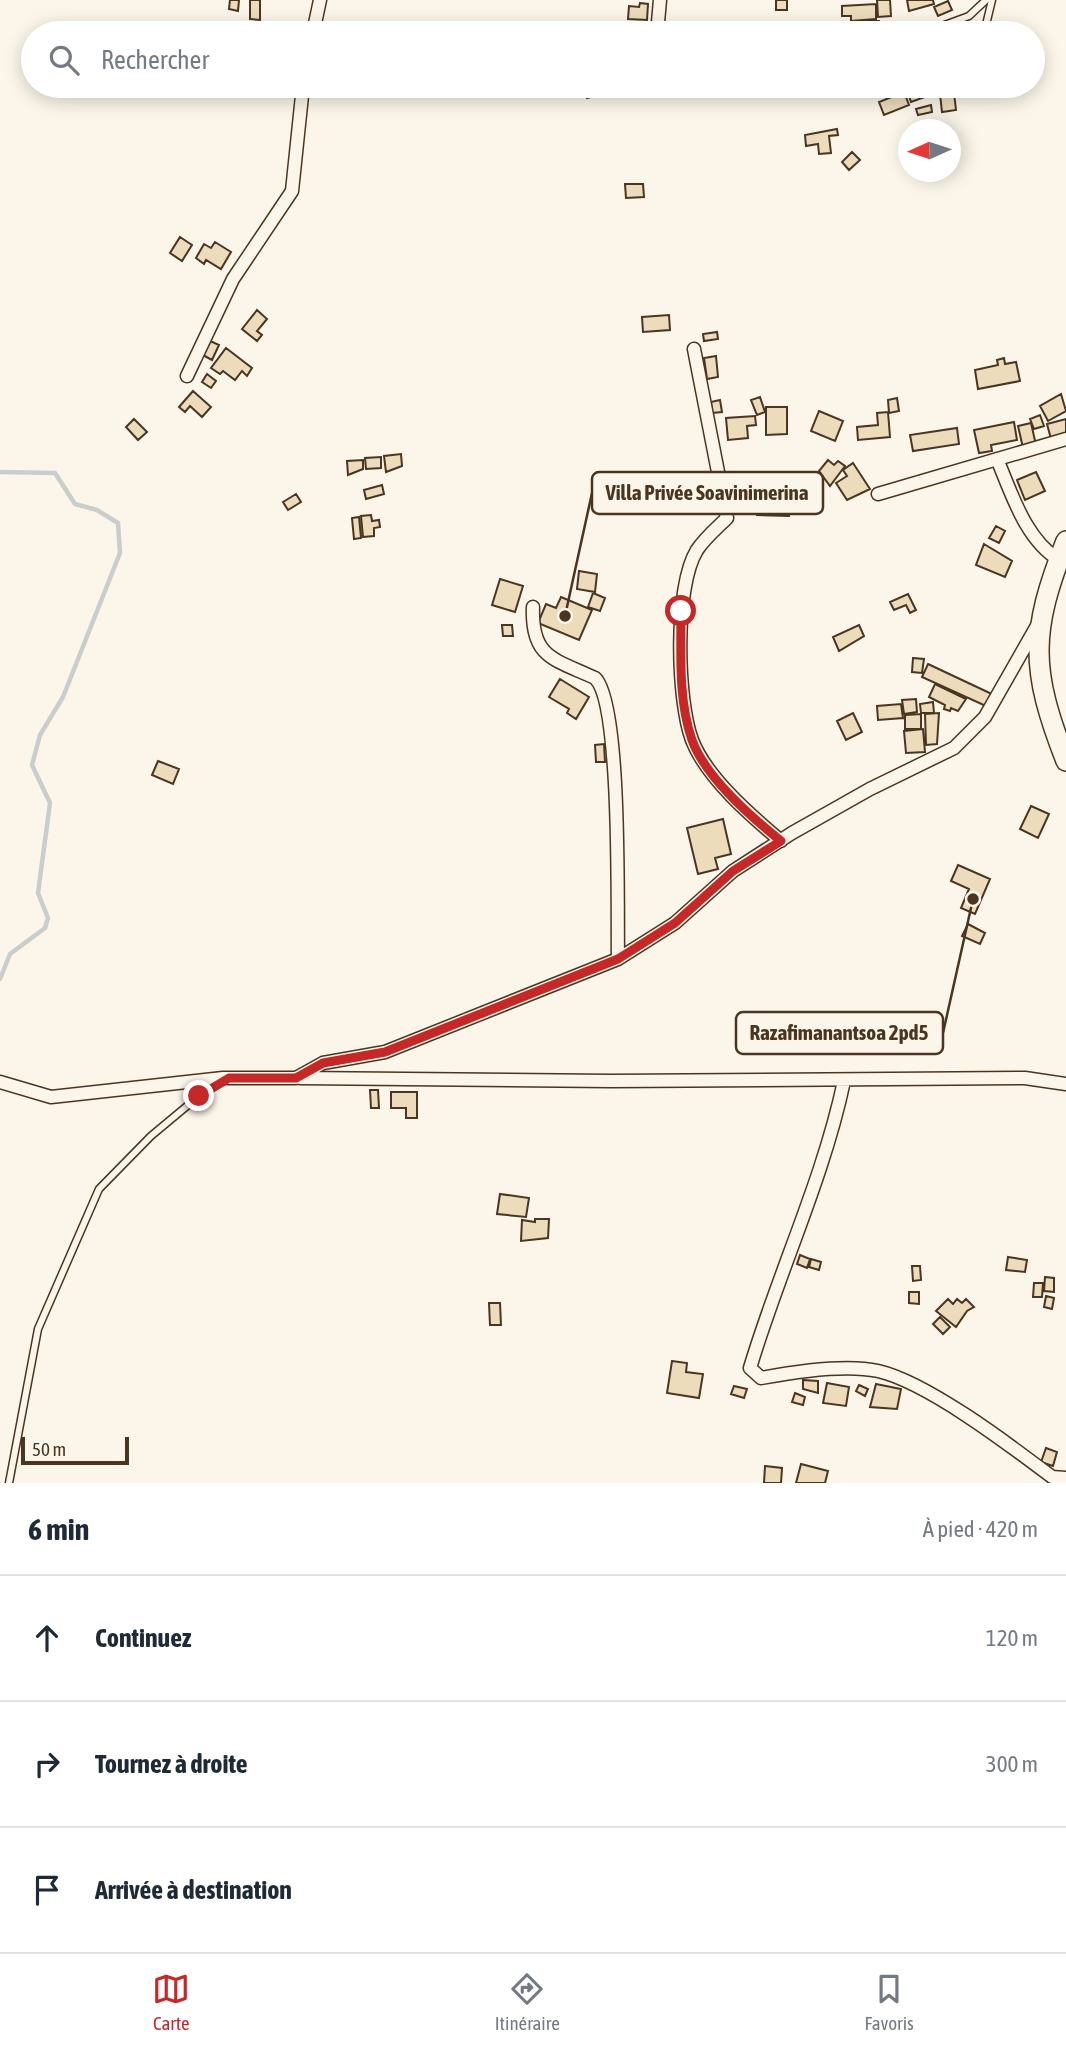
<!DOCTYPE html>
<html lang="fr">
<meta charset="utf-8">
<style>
body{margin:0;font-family:"Asap Condensed",sans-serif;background:#f6f6f7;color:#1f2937}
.compass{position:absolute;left:898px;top:119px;width:63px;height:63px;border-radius:50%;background:#fff;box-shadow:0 4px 18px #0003;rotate:267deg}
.scale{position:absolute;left:21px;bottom:18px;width:108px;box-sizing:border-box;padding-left:7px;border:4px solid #4a3520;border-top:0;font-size:19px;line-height:24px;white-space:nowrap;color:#4a3520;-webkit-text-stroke:5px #fbf6e9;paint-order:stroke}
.stop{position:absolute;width:21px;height:21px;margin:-16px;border:5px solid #c62828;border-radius:50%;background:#fff}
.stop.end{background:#c62828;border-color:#fff;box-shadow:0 2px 7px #0008}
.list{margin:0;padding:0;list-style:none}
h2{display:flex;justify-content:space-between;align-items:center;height:91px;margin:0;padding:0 28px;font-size:30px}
h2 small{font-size:23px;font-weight:400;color:#747a83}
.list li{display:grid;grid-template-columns:46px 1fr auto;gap:21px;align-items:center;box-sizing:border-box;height:126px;padding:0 28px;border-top:2px solid #e0e1e3}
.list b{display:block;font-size:26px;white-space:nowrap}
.list em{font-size:23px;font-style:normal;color:#747a83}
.icon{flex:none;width:38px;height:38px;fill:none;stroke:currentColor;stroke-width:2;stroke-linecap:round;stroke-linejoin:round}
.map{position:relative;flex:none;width:1066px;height:1483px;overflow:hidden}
.search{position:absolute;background:#fff;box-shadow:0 4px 18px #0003;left:21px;right:21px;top:21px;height:77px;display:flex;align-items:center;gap:18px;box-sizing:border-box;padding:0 24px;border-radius:38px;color:#747a83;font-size:26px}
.sheet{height:469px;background:#fff}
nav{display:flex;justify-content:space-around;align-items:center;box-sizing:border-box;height:98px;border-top:2px solid #e0e1e3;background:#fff;font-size:19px;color:#747a83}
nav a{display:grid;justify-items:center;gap:4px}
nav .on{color:#c62828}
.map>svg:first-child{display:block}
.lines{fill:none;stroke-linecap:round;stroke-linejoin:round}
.stream{stroke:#c9cecd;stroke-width:4.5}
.building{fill:#ecdcbc;stroke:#4a3520;stroke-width:2}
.service-casing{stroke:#4a3520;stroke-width:9}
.minor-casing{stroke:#4a3520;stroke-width:15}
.secondary-casing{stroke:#4a3520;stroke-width:22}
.service{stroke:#fbf6e9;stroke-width:6}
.minor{stroke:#fbf6e9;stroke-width:12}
.secondary{stroke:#fbf6e9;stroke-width:19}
.route{stroke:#c62828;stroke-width:9}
.leader{fill:none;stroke:#4a3520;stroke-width:2.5}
.callout-dot{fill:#4a3520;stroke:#fbf6e9;stroke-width:2.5}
.callout{fill:#fbf6e9;stroke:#4a3520;stroke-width:2.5}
.callout-label{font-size:21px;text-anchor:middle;font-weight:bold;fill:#4a3520}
</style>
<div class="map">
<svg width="1066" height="1483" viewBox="0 0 1066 1483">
<rect width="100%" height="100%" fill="#fbf6e9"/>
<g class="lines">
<!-- stream -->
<path class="stream" d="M0,472L55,473L75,504L97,510L118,523L120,553L63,697L40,735L32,765L50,803L38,893L48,918L45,928L10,954L0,979"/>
</g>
<!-- building -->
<path class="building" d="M230,0H239L238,11L229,9Z
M250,0H260V20L250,19Z
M776,0H787V10H776Z
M877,0H890L891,16L878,17Z
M907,0H933L934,4L909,11Z
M948,1L952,10L938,16L934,7Z
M640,3L648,4L647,20L628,19L629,6L639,7Z
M876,4V19L851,21V16H842V6Z
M879,21L880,33H853L852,22Z
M604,24H645V33H604Z
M576,27H600V33H576Z
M583,86H592L595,96L587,98Z
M913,86H933L936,93L911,102L906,88Z
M904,92L909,105L884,115L879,102Z
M954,93L956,110L942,112L940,94Z
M931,105L932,112L918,115L916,109Z
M837,129L838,135L829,136L831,153L819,154L818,144L806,146L805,135Z
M852,152L860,160L849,170L842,162Z
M625,184H643L644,197L626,198Z
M180,237L192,245L182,261L170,253Z
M215,242L231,252L221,269L206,260L204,264L196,258L204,244L211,248Z
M257,310L267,319L257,331L262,335L257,341L242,329Z
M669,315L670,330L643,332L642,317Z
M717,332L718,339L704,341L703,334Z
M208,340L219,345L212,360L201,354Z
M226,348L252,368L247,376L242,371L235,380L223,371L220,374L211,368Z
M716,356L718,377L707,379L704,358Z
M1004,358L1005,364L1016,362L1020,381L978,389L975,370L998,365L997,360Z
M207,374L216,381L211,388L202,382Z
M193,391L211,407L202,417L190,406L185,412L179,407Z
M1061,394L1066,411L1048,421L1040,406Z
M760,397L765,412L757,415L751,400Z
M897,398L899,411L889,413L888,400Z
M720,400L722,412L712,413L711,402Z
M766,407H787V434L766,435Z
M819,411L843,421L835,441L811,431Z
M888,412L890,437L858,440L857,427L878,425L877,413Z
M1040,415L1044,426L1034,429L1030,419Z
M755,416L756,425L747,426L748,438L728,440L726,418Z
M134,419L147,432L138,440L126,427Z
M1066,419V435L1051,439L1047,424Z
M1014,422L1017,440L991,445L992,451L979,453L974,430Z
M1031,423L1036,445L1023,448L1018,426Z
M957,428L959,444L913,451L910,435Z
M401,454L402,466L386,472L384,456Z
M381,457V468L366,469L365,458Z
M363,460V469L348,475L347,461Z
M828,460L834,465L838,461L845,466L830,486L819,471Z
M853,463L870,489L847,500L836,483L847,476L843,470Z
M1036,472L1045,491L1025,500L1017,480Z
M382,485L384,494L366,499L364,490Z
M788,493L789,516L757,515V494Z
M296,494L301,502L288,510L283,502Z
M371,515L372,521L379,520L380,527L374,528V536L363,537L361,516Z
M359,517L361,538L354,539L352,518Z
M996,526L1005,531L999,543L989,538Z
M984,544L1012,561L1005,577L976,565Z
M579,571L597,574L595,592L577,589Z
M500,579L523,586L515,612L492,605Z
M593,593L605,598L600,611L588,607Z
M908,594L916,610L910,613L906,605L894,610L890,602Z
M561,597L592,610L579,640L538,623L546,604L556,608Z
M502,625H512L513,636H503Z
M859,625L864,636L839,651L833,637Z
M913,658L924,659L922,673L912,672Z
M928,664L994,695L988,707L922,677Z
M560,679L589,697L576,719L567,713L569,709L549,697Z
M935,684L966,699L958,711L951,708L950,711L944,709L945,705L929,697Z
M916,699L917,712L904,714L902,700Z
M933,702L934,713H921L920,704Z
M901,704L903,718L878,720L877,706Z
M853,713L862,732L846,740L837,721Z
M939,713L937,744L926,745L925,714Z
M921,714V729H905V715Z
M923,729L925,752L906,753L904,731Z
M604,744L605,762H596L595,745Z
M158,761L179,769L173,784L152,775Z
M1031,806L1049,814L1038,838L1020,829Z
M723,819L731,854L715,858L718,869L698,874L687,828Z
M958,865L990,879L975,914L961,908L969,889L951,881Z
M968,924L985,933L980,944L962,936Z
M370,1090H378L379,1108H371Z
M391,1092H417V1118H406V1108H391Z
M500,1194L529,1198L526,1217L497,1214Z
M535,1219H549L548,1238L521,1241L522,1220L535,1222Z
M800,1255L810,1259L807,1268L797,1264Z
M1008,1257L1027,1260L1025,1272L1006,1270Z
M811,1259L821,1262L819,1270L809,1267Z
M912,1266H920L921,1280L913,1281Z
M1045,1277L1054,1278V1292L1044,1291Z
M1034,1283H1043L1042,1297H1033Z
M909,1292H919V1304L909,1303Z
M1046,1296L1054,1298L1052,1309L1044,1307Z
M948,1299L953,1304L957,1299L962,1303L966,1299L974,1307L967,1311L956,1327L936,1311Z
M489,1303H500L501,1325H490Z
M940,1317L950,1327L943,1334L933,1324Z
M672,1361L687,1363L686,1372L703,1374L699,1398L667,1393Z
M803,1380L818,1381V1393L803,1389Z
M827,1383L849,1387L846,1406L823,1403Z
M876,1384L901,1389L897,1409L870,1407Z
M859,1385L868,1389L865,1396L856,1391Z
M734,1386L747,1389L744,1398L731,1394Z
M795,1393L805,1397L803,1405L792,1402Z
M1046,1448L1057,1452L1053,1466L1041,1462Z
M801,1464L828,1471L825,1483H796Z
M765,1466L782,1468L781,1483H764Z"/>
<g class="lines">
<defs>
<path id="service" d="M931,30L969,16L986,0
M984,33L992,0
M9,1483L38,1329L99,1189L151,1136L199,1096L222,1082"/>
<path id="minor" d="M313,33L320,0
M657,33L660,0
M694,349L727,518C717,528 705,538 697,550C674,587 677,700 692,740C706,777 751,816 781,841
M187,376L233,279L292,191L303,86
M997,459C1012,494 1025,539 1059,560
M878,494L1066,439
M533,607C531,658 554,659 595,678C622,703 617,913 618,959
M300,1078L611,1081L1025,1078L1066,1084
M844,1081C823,1180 779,1271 750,1368L761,1378C793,1372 846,1364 878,1371C927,1382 1011,1446 1052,1477L1066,1478
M0,1082L51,1097L223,1078H296L323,1063L385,1052L618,959L675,923L733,871L792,833L870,789L954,748L985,717L1038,624"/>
<path id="secondary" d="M1066,541C1030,632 1030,669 1066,761"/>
</defs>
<!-- service casing -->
<use href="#service" class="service-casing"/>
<!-- minor casing -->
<use href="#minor" class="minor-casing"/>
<!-- secondary casing -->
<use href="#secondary" class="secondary-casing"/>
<!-- service -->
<use href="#service" class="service"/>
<!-- minor -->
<use href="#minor" class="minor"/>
<!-- secondary -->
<use href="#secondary" class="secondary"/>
</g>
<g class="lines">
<!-- route -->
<path class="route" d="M199,1096L229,1078H296L323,1063L385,1052L618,959L675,923L733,871L781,841C751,817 705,776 692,740C678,700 681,653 681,611"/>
</g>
<!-- callouts -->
<path class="leader" d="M565 616L592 493M973 899L943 1033"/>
<g class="callout-dot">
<circle cx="565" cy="616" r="7"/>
<circle cx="973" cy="899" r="7"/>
</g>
<g class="callout">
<rect x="592" y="472" width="231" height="42" rx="7"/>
<rect x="736" y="1012" width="207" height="42" rx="7"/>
</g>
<g class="callout-label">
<text x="707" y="500">Villa Privée Soavinimerina</text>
<text x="839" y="1040">Razafimanantsoa 2pd5</text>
</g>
</svg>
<svg class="compass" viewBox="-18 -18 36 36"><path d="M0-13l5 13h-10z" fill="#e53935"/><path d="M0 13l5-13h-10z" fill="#747a83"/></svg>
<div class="scale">50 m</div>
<div class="stop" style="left:681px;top:611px"></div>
<div class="stop end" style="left:199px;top:1096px"></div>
<div class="search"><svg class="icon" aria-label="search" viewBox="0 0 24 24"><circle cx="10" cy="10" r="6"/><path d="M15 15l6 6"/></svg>Rechercher</div>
</div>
<section class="sheet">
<h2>6 min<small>À pied · 420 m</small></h2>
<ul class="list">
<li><svg class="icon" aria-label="ahead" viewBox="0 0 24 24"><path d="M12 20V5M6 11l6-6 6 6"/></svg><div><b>Continuez</b></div><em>120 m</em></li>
<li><svg class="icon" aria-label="right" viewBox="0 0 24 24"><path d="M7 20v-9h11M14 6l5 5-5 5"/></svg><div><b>Tournez à droite</b></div><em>300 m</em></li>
<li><svg class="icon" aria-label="arrive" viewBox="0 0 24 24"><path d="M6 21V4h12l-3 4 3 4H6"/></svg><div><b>Arrivée à destination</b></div></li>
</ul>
</section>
<nav>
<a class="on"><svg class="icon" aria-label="map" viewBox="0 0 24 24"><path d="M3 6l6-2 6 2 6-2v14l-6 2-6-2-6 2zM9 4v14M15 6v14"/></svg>Carte</a>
<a><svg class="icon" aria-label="directions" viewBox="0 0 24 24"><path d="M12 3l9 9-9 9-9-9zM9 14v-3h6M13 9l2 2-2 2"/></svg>Itinéraire</a>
<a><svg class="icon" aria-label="saved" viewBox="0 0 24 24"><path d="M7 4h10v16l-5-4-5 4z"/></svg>Favoris</a>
</nav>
